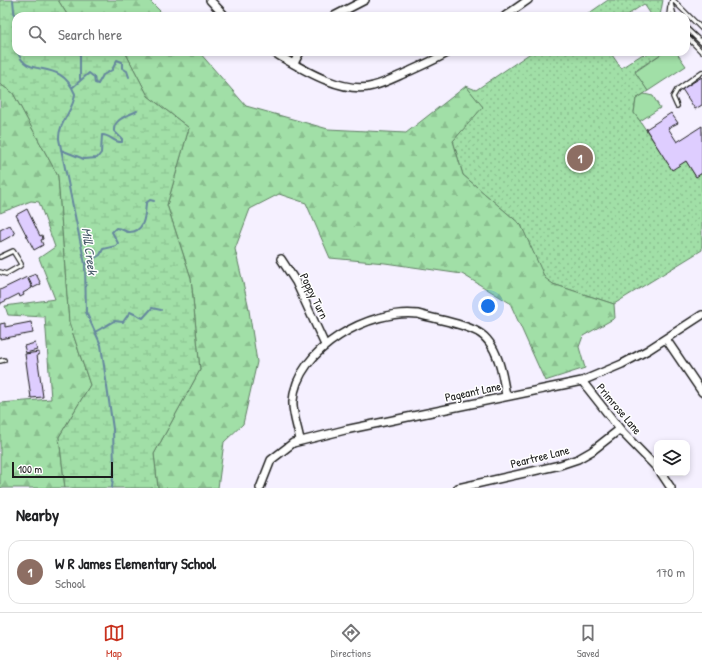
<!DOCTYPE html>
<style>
body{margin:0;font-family:"Patrick Hand",sans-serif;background:#f2f2f2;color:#202124}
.controls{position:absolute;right:12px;bottom:12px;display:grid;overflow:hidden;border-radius:8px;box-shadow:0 2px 6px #0003}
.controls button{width:36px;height:36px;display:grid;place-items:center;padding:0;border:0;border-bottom:1px solid #e0e0e0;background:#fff;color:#202124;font:20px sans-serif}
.scale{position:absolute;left:12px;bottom:10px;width:101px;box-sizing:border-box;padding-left:4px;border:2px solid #1c1c1c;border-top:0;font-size:11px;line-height:14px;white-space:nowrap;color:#1c1c1c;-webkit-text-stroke:3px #fff;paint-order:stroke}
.you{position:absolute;left:488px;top:306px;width:14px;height:14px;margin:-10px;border:3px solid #fff;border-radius:50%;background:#1a73e8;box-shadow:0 0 0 6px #1a73e833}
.badge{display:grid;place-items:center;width:26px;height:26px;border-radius:50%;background:#c8321e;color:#fff;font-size:13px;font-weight:700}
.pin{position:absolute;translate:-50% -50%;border:2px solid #fff;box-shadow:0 1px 4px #0006}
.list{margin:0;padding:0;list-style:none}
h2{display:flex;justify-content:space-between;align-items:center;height:52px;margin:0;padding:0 16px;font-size:17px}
h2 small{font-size:13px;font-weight:400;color:#757577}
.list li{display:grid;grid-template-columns:26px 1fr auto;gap:12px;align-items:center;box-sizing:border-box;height:64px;margin:0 8px 8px;padding:0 8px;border:1px solid #e0e0e0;border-radius:12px}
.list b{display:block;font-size:15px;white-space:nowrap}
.list p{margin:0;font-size:13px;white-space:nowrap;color:#757577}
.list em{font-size:13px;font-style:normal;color:#757577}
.icon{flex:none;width:22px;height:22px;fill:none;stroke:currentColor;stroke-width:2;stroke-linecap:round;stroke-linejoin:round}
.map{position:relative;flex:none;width:702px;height:488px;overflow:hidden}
.search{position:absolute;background:#fff;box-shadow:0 2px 6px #0003;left:12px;right:12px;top:12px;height:44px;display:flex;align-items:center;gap:10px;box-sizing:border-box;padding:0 14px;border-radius:12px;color:#757577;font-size:15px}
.sheet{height:124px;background:#fff}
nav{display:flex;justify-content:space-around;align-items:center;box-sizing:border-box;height:56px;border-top:1px solid #e0e0e0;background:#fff;font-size:11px;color:#757577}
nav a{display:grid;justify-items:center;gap:2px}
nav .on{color:#c8321e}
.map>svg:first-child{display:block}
.grass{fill:url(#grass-dots);stroke:#5e7e62}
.forest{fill:url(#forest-firs);stroke:#5e7e62}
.wetland{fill:url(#wetland-marsh);stroke:#5e7e62}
.park{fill:#a1dfa7;stroke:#5e7e62}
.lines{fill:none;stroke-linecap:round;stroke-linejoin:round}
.stream{stroke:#65879e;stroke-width:2}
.building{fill:#decdff;stroke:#1c1c1c}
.service-casing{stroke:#1c1c1c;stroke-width:6}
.minor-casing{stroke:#1c1c1c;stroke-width:10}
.service{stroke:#fff;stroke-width:3.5}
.minor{stroke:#fff;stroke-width:7}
.labels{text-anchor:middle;stroke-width:3;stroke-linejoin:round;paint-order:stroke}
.street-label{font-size:12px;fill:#1c1c1c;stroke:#fff}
.water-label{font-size:13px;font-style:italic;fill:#465a68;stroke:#fff}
</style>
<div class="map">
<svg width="702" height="488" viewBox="0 0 702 488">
<defs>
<pattern id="grass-dots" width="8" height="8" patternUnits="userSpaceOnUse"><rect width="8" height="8" fill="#a1dfa7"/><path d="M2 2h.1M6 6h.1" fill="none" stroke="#8abf8f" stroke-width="1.8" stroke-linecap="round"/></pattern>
<pattern id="forest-firs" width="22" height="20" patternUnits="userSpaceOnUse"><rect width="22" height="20" fill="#a1dfa7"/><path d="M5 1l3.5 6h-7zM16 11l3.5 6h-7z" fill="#8abf8f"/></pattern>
<pattern id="wetland-marsh" width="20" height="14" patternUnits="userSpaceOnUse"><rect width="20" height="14" fill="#a1dfa7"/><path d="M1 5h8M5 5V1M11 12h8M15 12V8" fill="none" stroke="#8abf8f"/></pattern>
</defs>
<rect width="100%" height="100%" fill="#f5f0ff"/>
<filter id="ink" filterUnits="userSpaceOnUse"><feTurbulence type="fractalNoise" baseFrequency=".025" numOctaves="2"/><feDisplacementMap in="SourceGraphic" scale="8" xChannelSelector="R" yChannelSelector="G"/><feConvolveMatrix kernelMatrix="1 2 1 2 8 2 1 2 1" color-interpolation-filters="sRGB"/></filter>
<g filter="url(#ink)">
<!-- grass -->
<path class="grass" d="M608,0H663L660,16H652L644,4L626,16H585Z
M532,52H610L621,68L643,54L645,56L651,52H664L635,71L648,91L636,99L634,112L672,169L686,161L696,177L702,173V250L614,304L553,284L544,278L521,225L463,175L453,141L482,107L466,86L476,90Z"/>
<!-- forest -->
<path class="forest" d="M58,0H149L165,16H68Z
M125,52H199L246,106L328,129L406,133L466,86L483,107L453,141L463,175L521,225L545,278L553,284L614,304L615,318L583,336L579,347L585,368L545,381L510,303L462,274L385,263L330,258L306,203L279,194L250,209L235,249L248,304L257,362L243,424L224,442L218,488H158L154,454L200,370L191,278L167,205L189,128L148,96Z
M0,84L13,93L58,176L69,322L90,385L59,437L65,488H0V403L51,399L45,317L8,315L5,306L55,299L39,258L55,247L39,202L31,201L0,213Z"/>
<!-- wetland -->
<path class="wetland" d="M0,0H58L68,16H16V52H125L148,96L189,128L167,205L191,278L200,370L154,454L158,488H65L59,437L90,385L69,322L58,176L13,93L0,84Z"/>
<!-- park -->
<path class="park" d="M664,52H676L686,66L648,91L635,72Z
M644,94L653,96L660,108L640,121L634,113L636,99Z"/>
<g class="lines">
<!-- stream -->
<path class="stream" d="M13,0L16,31
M18,52C26,80 60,56 75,94C74,110 58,123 59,139L85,264L86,312L101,345L113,429L114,467L112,488
M80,52V79
M73,87L89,73L94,77L95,83L98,84L103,75L112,70L117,60L122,62V68L127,71L129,77
M61,150L84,159L97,158L101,153L102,135C109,134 114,143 122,142V139L114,131C113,119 129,115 137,111
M85,264L100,255L103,249L116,246L118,243L112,232L116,228C121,228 124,231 128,232C145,233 145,215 146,203L150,200L154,201
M95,332L114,321L123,322L130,312L143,318L152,308L161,310"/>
</g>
<!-- building -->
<path class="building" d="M702,77V105L695,109L682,89Z
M671,113L678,123L668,128L677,142L702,126V173L696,177L686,161L672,170L646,129Z
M27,209L40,236L42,235L43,239L41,240L43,245L34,250L16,215Z
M10,225L15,234L0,242V230Z
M36,274L41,284L33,288L28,277Z
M27,277L32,288L23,293L24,295L20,297L19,294L1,303L0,305V290Z
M31,322L33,333L0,339V324L5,323V327Z
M35,343L37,350L26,353L24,346Z
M39,352V354L37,355L43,397L31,398L25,354Z"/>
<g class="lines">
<defs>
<path id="service" d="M672,0L671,4L674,16
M673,0L702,29
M669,16L670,7
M686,28L702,43
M686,36L702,52
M677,106L673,97L677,90L702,72
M0,257L13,251L21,264L20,266L6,274L0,272
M0,361L4,360"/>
<path id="minor" d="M210,0L225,16
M334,16L365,0
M505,16L528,0
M273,52C299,67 342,95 373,86C385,83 398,76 410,71C423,65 437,59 449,52
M294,63L300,52
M281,259L296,282L325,345
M666,339L702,392
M582,381L623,433L657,468
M300,440C298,428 292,413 293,401C296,349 371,308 418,314C437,320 460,322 478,332C498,343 503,376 506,396
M661,473L671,488
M260,488L271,460L293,443L345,430L582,381L622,364L648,350L702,315
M458,488L560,465L578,459L592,451L620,429"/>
</defs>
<!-- service casing -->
<use href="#service" class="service-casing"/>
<!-- minor casing -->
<use href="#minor" class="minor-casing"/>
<!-- service -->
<use href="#service" class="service"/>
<!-- minor -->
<use href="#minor" class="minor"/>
</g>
</g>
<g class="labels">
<!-- street labels -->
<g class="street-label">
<text transform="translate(314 296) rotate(64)" y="4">Poppy Turn</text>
<text transform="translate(473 392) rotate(-12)" y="4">Pageant Lane</text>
<text transform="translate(619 409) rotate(50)" y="4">Primrose Lane</text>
<text transform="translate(540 457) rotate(-14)" y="4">Peartree Lane</text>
</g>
<!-- water labels -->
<g class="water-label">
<text transform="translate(90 251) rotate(82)" y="5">Mill Creek</text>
</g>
</g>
</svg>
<div class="controls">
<button><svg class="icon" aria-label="layers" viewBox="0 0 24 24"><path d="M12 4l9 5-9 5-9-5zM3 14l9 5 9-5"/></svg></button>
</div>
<div class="scale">100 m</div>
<div class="you"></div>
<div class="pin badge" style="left:580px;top:158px;background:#8d6e63">1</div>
<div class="search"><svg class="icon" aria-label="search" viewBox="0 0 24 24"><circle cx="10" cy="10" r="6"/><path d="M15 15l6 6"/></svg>Search here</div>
</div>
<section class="sheet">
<h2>Nearby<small></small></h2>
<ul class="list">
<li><span class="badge" style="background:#8d6e63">1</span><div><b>W R James Elementary School</b><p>School</p></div><em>170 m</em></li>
</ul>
</section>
<nav>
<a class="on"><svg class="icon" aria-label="map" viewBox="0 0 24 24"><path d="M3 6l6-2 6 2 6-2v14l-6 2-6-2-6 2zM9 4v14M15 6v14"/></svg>Map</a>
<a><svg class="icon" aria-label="directions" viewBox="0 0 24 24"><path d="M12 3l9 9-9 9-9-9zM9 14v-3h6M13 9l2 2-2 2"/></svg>Directions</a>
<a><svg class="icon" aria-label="saved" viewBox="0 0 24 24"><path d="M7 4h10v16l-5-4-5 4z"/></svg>Saved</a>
</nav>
